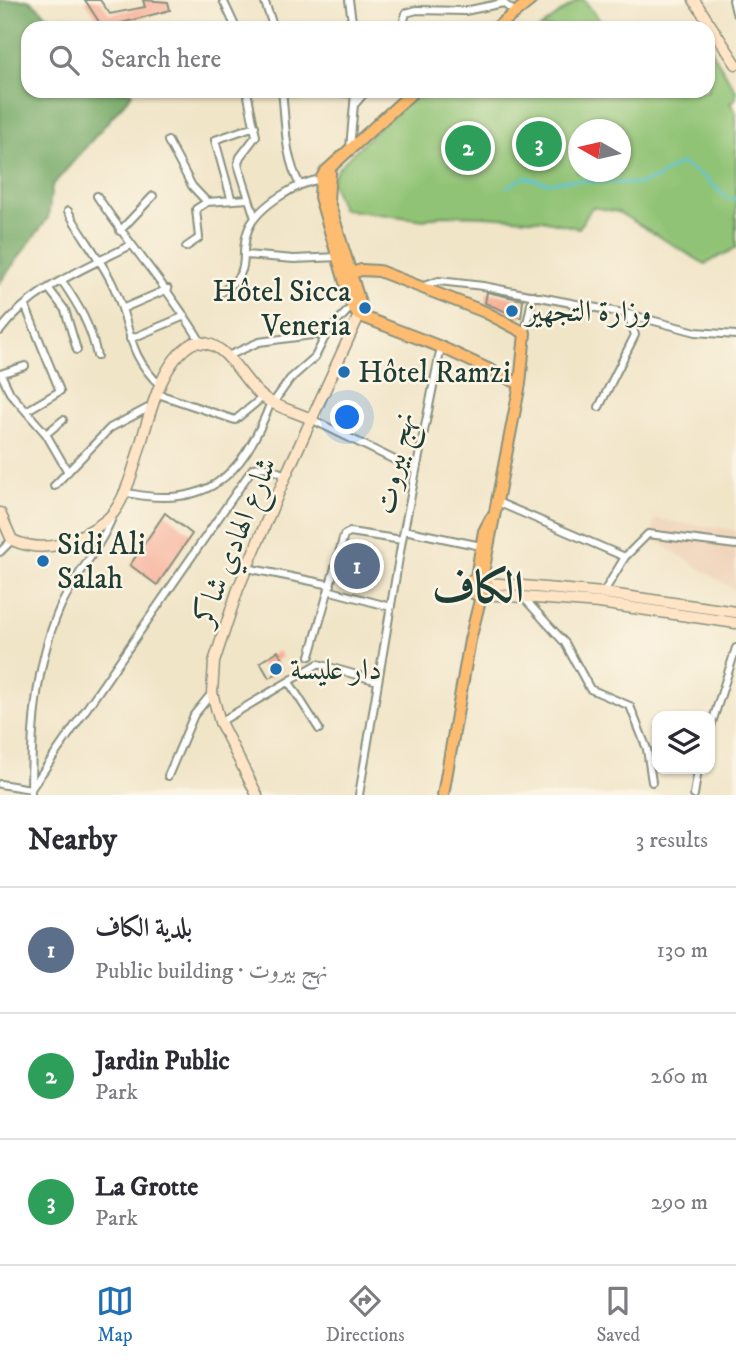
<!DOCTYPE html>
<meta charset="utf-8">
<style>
body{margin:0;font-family:"IM FELL DW Pica",Amiri,serif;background:#f2f2f3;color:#2b2b33}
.controls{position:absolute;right:21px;bottom:21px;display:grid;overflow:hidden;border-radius:14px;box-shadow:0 2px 5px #0004}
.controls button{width:63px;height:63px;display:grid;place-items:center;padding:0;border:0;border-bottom:2px solid #e1e1e2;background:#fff;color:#2b2b33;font:35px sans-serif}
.compass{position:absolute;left:568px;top:119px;width:63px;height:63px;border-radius:50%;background:#fff;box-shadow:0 2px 5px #0004;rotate:278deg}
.you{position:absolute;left:348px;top:418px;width:24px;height:24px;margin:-18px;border:5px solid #fff;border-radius:50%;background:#1a73e8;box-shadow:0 0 0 10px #1a73e833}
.badge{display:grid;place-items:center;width:46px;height:46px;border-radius:50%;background:#1f6fb2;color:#fff;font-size:23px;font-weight:700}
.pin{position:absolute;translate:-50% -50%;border:4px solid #fff;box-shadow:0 2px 7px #0006}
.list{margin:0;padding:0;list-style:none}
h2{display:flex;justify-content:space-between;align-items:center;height:91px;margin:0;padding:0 28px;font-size:30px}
h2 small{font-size:23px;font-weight:400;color:#7c7c81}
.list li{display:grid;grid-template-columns:46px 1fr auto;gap:21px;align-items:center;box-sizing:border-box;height:126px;padding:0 28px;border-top:2px solid #e1e1e2}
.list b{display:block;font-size:26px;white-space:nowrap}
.list p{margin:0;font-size:23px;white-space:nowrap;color:#7c7c81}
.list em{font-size:23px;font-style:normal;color:#7c7c81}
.icon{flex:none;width:38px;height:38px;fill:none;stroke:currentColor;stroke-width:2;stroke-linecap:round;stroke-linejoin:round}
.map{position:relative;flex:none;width:736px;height:795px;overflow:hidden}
.search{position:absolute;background:#fff;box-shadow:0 2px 5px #0004;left:21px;right:21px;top:21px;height:77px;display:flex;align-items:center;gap:18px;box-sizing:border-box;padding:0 24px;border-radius:21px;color:#7c7c81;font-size:26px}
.sheet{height:469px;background:#fff}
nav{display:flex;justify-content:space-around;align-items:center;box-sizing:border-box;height:98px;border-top:2px solid #e1e1e2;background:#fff;font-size:19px;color:#7c7c81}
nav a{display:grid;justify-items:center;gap:4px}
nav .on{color:#1f6fb2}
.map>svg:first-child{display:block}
.built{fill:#f0d5bc}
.green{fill:#90c374;stroke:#588054;stroke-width:2;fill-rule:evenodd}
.forest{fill:#74a966;stroke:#4a734d;stroke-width:2}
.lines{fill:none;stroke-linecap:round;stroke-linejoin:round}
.stream{stroke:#5dc6d8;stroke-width:2.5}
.building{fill:#f7af98}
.street-casing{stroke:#88917e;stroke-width:10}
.secondary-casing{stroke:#88917e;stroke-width:13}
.primary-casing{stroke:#88917e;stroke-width:14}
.street{stroke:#fff;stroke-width:6}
.secondary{stroke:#ffe4c6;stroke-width:10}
.primary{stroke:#febc70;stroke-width:10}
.poi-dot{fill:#1f6fb2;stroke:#fcf5e5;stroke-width:2.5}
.labels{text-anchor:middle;stroke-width:5;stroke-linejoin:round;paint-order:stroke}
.poi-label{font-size:30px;fill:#1f3d34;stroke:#fcf5e5;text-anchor:start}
.street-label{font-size:30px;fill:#1f3d34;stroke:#fcf5e5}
.town-label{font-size:44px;font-weight:bold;fill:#1f3d34;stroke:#fcf5e5}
</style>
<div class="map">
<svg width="736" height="795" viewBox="0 0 736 795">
<rect width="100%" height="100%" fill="#fcf5e5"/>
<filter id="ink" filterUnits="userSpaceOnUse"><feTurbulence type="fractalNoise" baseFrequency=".0143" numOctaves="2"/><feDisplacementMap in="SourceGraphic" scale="14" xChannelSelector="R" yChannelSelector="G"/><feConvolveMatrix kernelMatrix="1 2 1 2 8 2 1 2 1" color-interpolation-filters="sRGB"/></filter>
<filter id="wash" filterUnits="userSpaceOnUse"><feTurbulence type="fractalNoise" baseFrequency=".00686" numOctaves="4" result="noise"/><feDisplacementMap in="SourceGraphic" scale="28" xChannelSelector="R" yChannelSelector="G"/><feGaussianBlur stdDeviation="1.57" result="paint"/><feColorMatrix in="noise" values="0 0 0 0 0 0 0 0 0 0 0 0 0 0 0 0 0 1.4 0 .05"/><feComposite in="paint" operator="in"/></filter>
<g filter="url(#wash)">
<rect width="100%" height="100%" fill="#f1e5c8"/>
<!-- built -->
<path class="built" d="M655,519L736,530V591L650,537Z"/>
<!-- green -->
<path class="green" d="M578,0H584L606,28H540Z
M710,48L736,91V98L730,103L736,112V248L705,264L618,212L592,207L579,228L542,220L483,216L442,215L424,220L342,209L331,181L339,167L380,126L423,91H708ZM578,130H620V172H578Z"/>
<!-- forest -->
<path class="forest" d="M0,0H30L61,28H28V91H129L132,94L52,186L48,218L0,282Z"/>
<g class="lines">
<!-- stream -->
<path class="stream" d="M507,187L525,177L548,183L569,180L639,184L657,178L680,163L704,177L728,199H736"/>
</g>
<g id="blocks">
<!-- building -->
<path class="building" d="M85,0H100L110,14L145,7L143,0L168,2L170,10L103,28Z
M487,292L523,300L521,318L485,303Z
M165,513L192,534L157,585L130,565Z
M346,553L364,556L365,553L373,554L367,584L341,575Z
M278,651L282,657L276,661L282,670L269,678L260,662Z"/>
</g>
</g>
<g filter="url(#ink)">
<use href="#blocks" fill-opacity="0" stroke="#88917e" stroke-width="2"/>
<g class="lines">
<defs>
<path id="street" d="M223,0L236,28
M264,0L274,28
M349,0L353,28
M733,0L736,13
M339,28L353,25
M402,28L406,13L417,10L465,11L503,3L515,12
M247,91L256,136L240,157L238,164L255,218
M282,91C286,123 284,156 300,185
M283,93L326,91L355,94
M355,104L366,91
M168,141L192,186L207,202
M350,148L355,93
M97,196C130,246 170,290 201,342
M231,198L215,140L255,126
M68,211C82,237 101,259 113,285C132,325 125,353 161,386
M120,231L153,196
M186,247L199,238L196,209L207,202L248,199
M246,255L294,259L339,257
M62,281C79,306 91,326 97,356
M423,286L439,281L483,286L628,314L696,332L736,335
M49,289L65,310L77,350
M222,292C256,267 237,260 248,230C257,206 298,182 322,179
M25,305L60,391L26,411
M124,308L168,289
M0,331C31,289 86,268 131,245
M525,333L533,295
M130,339L185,316
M228,356L259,342L327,333L352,306
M0,374L25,366
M1,374L10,393L46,434L68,472
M158,394L235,420L263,397
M273,403L290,379L315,357L327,333
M599,407L635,335L628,314
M313,420L415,470
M46,434L63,420
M54,486L110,428L152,406
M123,492C206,511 242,478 271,402
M495,501L625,557
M404,530L481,546
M0,552L12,540
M247,568L331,585
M331,591L391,607
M602,595L625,557L648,534L736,545
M523,597L565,643L590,689L630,706L647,749L652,782
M310,656L344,535L350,532L402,540
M289,682L319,729
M220,722L318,664L378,681
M710,729L736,648
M168,776L194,715L212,693
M0,784L31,789L253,468L265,467L286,475
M31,795C31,735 35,666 59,610C73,577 99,551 112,518
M359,795L402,540L441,347
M694,795L698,769"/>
<path id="secondary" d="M694,0L736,64
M0,513L12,540C32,549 54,549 74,539C87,533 105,524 114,512C144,471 146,369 193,343C228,338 240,380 263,397C277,408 297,412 313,420
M488,583L603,593L736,612
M485,594L599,603L736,623
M257,795L220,722L212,693L214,662L238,589L286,475L361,311"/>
<path id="primary" d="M496,28L531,0
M414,91L325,172L321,179L320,197L352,306L358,315L441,347L520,384
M330,173L328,199L364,316
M344,276L361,270L379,271L485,312L525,333L520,384L482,578
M470 586a9 9 0 1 1 18 0a9 9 0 1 1-18 0Z
M476,577L484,531L491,518
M443,795L470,640L481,596"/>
</defs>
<!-- street casing -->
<use href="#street" class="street-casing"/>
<!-- secondary casing -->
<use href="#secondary" class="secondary-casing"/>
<!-- primary casing -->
<use href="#primary" class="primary-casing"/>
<!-- street -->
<use href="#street" class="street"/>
<!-- secondary -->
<use href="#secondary" class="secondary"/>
<!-- primary -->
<use href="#primary" class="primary"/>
</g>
</g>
<!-- markers -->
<g class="poi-dot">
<circle cx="365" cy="308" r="7"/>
<circle cx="512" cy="311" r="7"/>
<circle cx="344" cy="372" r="7"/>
<circle cx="43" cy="561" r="7"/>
<circle cx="276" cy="669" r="7"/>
</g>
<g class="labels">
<!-- poi labels -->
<g class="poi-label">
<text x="351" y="301" text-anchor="end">Hôtel Sicca<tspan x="351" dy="34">Veneria</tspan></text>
<text x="526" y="321">وزارة التجهيز</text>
<text x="358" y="382">Hôtel Ramzi</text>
<text x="57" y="554">Sidi Ali<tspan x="57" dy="34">Salah</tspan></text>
<text x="290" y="679">دار عليسة</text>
</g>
<!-- street labels -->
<g class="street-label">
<text transform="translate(394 463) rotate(-79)" y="10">نهج بيروت</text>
<text transform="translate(234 541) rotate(-68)" y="10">شارع الهادي شاكر</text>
</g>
<!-- town labels -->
<g class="town-label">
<text x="478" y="602">الكاف</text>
</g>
</g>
</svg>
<div class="controls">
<button><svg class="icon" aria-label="layers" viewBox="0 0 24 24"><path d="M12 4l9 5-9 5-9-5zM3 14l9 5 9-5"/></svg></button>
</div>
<svg class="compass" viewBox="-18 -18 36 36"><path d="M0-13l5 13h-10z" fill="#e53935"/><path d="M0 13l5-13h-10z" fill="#7c7c81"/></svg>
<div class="you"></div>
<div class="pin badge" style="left:357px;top:566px;background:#5c6f8a">1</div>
<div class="pin badge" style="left:468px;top:148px;background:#2e9e5b">2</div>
<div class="pin badge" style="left:539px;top:144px;background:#2e9e5b">3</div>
<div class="search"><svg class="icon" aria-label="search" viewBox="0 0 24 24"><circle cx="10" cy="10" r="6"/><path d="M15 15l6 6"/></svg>Search here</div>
</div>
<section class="sheet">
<h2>Nearby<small>3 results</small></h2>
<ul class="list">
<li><span class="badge" style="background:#5c6f8a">1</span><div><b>بلدية الكاف</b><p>Public building · نهج بيروت</p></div><em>130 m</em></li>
<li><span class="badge" style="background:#2e9e5b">2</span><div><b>Jardin Public</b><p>Park</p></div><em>260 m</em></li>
<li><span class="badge" style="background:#2e9e5b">3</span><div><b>La Grotte</b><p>Park</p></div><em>290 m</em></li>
</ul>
</section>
<nav>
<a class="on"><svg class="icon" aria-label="map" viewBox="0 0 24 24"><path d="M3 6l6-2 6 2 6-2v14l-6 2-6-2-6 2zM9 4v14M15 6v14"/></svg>Map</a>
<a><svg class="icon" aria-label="directions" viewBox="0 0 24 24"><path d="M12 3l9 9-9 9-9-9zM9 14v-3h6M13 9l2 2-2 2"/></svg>Directions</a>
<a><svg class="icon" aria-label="saved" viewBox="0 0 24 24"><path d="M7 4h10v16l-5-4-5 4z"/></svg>Saved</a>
</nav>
